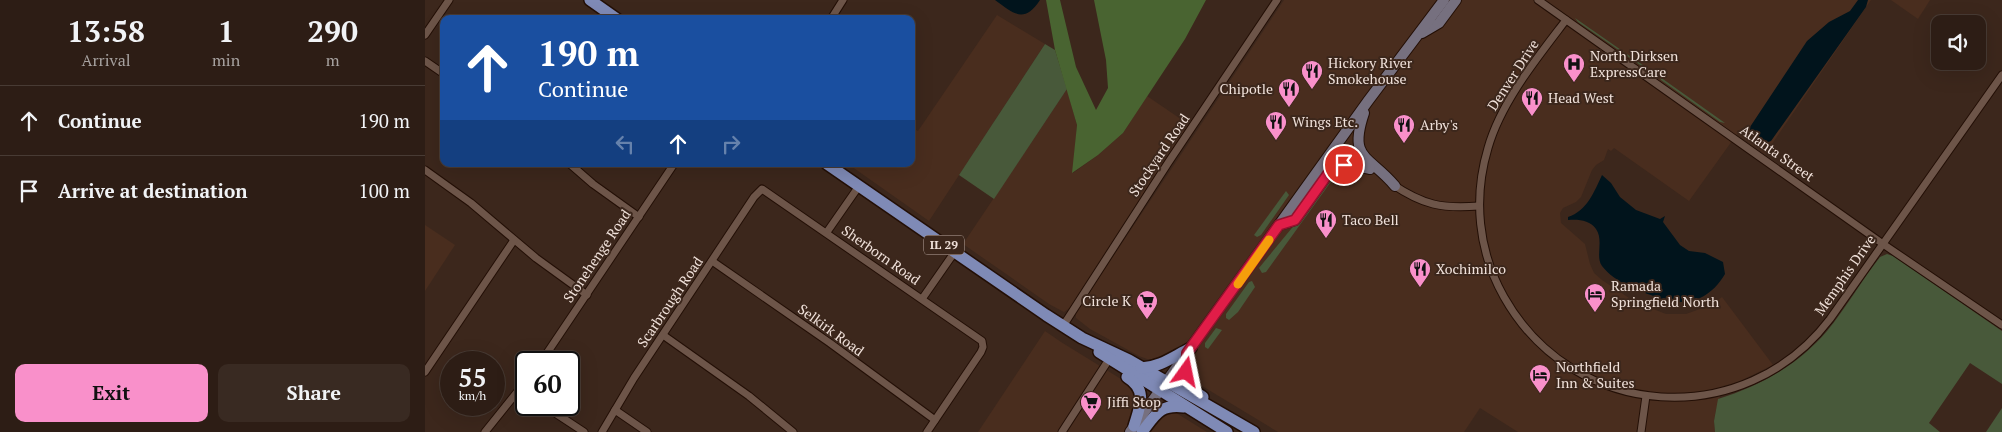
<!DOCTYPE html>
<style>
:root{--surface:#2d1d15;--page:#392a22;--text:#f1f3f6;--muted:#a7a2a0;--line:#483b34;--accent:#f990ca}
body{margin:0;font-family:"PT Serif",serif;background:var(--page);color:var(--text);height:100vh;display:flex;flex-direction:column;font-size:19px;white-space:nowrap}
*{box-sizing:border-box;margin:0}
p{font-size:16px;color:var(--muted)}
.icon{flex:none;width:28px;height:28px;fill:none;stroke:currentColor;stroke-width:2;stroke-linecap:round;stroke-linejoin:round}
.map{position:relative;flex:1;overflow:hidden}
.sheet{display:flex;flex-direction:column;background:var(--surface);width:425px}
.sheet>*{flex:none}
.guide{position:absolute;left:15px;top:15px;width:475px;height:152px;border-radius:10px;box-shadow:0 5px 20px #0002,0 0 0 1px var(--line);background:#1a4fa0;color:#fff;overflow:hidden}
.controls{position:absolute;left:1506px;top:15px;display:grid;gap:10px}
.controls a{display:grid;place-items:center;width:55px;height:55px;border-radius:10px;background:var(--surface);box-shadow:0 5px 20px #0002,0 0 0 1px var(--line);font-size:25px}
.speed{position:absolute;left:15px;top:351px;display:flex;gap:10px;font-size:25px;font-weight:700;text-align:center}
.speed>*{display:grid;place-content:center;width:65px;height:65px;border-radius:50%;background:var(--surface);box-shadow:0 5px 20px #0002,0 0 0 1px var(--line);line-height:1}
.speed small{font-size:12px;font-weight:400}
.speed .limit{border:2px solid #111;border-radius:8px;background:#fff;color:#111}
.pin{position:absolute;display:grid;place-items:center;width:42px;height:42px;color:#fff;margin:-21px;border:2px solid #fff;border-radius:50%;box-shadow:0 1px 5px #0007}
.me{position:absolute;width:55px;margin:-28px;rotate:12deg;stroke-linejoin:round;filter:drop-shadow(0 0 4px #0008)}
.turn{display:flex;align-items:center;gap:18px;height:105px;padding:0 15px;font-size:22px}
.turn .icon{width:65px;height:65px;stroke-width:2.5}
.turn b{display:block;font-size:35px;line-height:42px}
.lanes{display:flex;align-items:center;height:48px;padding:0 15px;background:#0003;justify-content:center;gap:25px;direction:ltr}
.lanes .off{opacity:.35}
.eta{display:flex;justify-content:space-evenly;align-items:center;height:85px;text-align:center}
.eta b{font-size:30px;font-weight:600;line-height:35px}
.cta{display:flex;gap:10px;margin-top:auto;padding:10px 15px}
.cta a{flex:1;height:58px;border-radius:10px;background:var(--accent);color:#111;font-size:20px;font-weight:600;line-height:58px;text-align:center}
.cta a+a{background:var(--page);color:var(--text)}
ul{padding:0;list-style:none}
li{display:flex;align-items:center;gap:15px;height:70px;padding:0 15px;border-top:1px solid var(--line)}
li div{flex:1}
li b{display:block;font-size:19px}
li em{font-style:normal}
main{display:flex;flex:1;min-height:0}
.map>svg:first-child{display:block}
.built{fill:#492d1e}
.green{fill:#48593a}
.forest{fill:#496431}
.water{fill:#01141c}
.lines{fill:none;stroke-linecap:round;stroke-linejoin:round}
.street-casing{stroke:#230f06;stroke-width:9}
.secondary-casing{stroke:#230f06;stroke-width:12}
.primary-casing{stroke:#230f06;stroke-width:14}
.street{stroke:#6d5549;stroke-width:7}
.secondary{stroke:#76707f;stroke-width:10}
.primary{stroke:#7f8ab6;stroke-width:11}
.route-casing{stroke:#92132f;stroke-width:12}
.route{stroke:#e11d48;stroke-width:9}
.slow{stroke:#f59e0b;stroke-width:9}
.labels{text-anchor:middle;stroke-width:4;stroke-linejoin:round;paint-order:stroke}
.shield{fill:#3c271c;stroke:#baa9a1;stroke-width:1}
.shield-label{font-size:12px;font-weight:bold;fill:#f0e1da}
.poi-label{font-size:14px;fill:#f0e1da;stroke:#3c271c;text-anchor:start}
.street-label{font-size:14px;fill:#f0e1da;stroke:#3c271c}
</style>
<main>
<section class="sheet">
<div class="eta">
<div><b>13:58</b><p>Arrival</p></div>
<div><b>1</b><p>min</p></div>
<div><b>290</b><p>m</p></div>
</div>
<ul>
<li><svg class="icon" aria-label="ahead" viewBox="0 0 24 24"><path d="M12 20V5M6 11l6-6 6 6"/></svg><div><b>Continue</b></div><em>190 m</em></li>
<li><svg class="icon" aria-label="arrive" viewBox="0 0 24 24"><path d="M6 21V4h12l-3 4 3 4H6"/></svg><div><b>Arrive at destination</b></div><em>100 m</em></li>
</ul>
<div class="cta"><a>Exit</a><a>Share</a></div>
</section>
<div class="map">
<svg width="1577" height="432" viewBox="0 0 1577 432">
<rect width="100%" height="100%" fill="#3c271c"/>
<!-- built -->
<g class="built">
<path d="M859,0H1446L1340,154L1312,134L1264,201L1189,148L1186,151L1183,149L1179,160L1171,165L1167,170L1156,197L1151,202L1138,208L1135,213L1136,223L1160,244L1165,264L1169,273L1177,280L1210,302L1241,314H1261L1286,305L1297,297L1348,365L1313,382L1298,386L1291,410L1289,421L1290,432H1093L1055,408L1039,432H853L734,360L722,359L714,356L665,329L651,318V312Z"/>
<path d="M1466,0H1505L1493,19Z"/>
<path d="M572,15L620,44L504,221L423,164H486V127L493,131Z"/>
<path d="M642,89L652,125L648,173L673,155L698,133L722,96L766,126L646,307L639,312L624,304L538,244Z"/>
<path d="M0,225L30,245L0,291Z"/>
<path d="M620,331L636,342L782,432H553Z"/>
</g>
<!-- green -->
<g class="green">
<path d="M1150,18L1222,68L1218,67L1153,22Z"/>
<path d="M620,44L630,50L642,89L569,199L534,175Z"/>
<path d="M1235,77L1300,123L1295,122L1236,80Z"/>
<path d="M913,172L841,272L837,273L834,268L871,223L905,176Z"/>
<path d="M861,191L864,195L836,235L832,237L829,235Z"/>
<path d="M1462,254L1468,256L1577,331V384L1545,363L1504,423L1515,432H1290L1289,421L1293,399C1335,386 1373,365 1402,331C1421,308 1436,281 1455,257Z"/>
<path d="M827,281L830,287L813,312L804,320L801,318V314L824,282Z"/>
<path d="M791,328L797,330L783,349L780,347V343Z"/>
<path d="M1577,408V432H1561Z"/>
</g>
<!-- forest -->
<path class="forest" d="M621,0H635L651,67L671,110L683,88L681,60L669,0H781L760,39L698,133L673,155L647,173L652,125L630,50Z"/>
<!-- water -->
<g class="water">
<path d="M570,0H615C599,24 589,14 570,0Z"/>
<path d="M1433,0H1443L1441,7L1346,141L1341,143L1329,137L1325,131V127L1382,41L1404,22L1425,11Z"/>
<path d="M1177,175L1186,183L1195,197L1211,210L1235,219L1240,216L1238,222L1255,245L1264,251L1280,253L1298,262L1300,274C1294,284 1286,293 1275,298C1269,301 1252,303 1245,302C1242,302 1238,299 1234,298C1215,291 1190,283 1177,266C1170,257 1179,240 1171,229C1165,220 1153,219 1143,220V217C1162,211 1169,192 1177,175Z"/>
</g>
<g class="lines">
<!-- street casing -->
<g class="street-casing">
<g id="street">
<path d="M1113,0L1458,244L1577,325"/>
<path d="M406,19L418,0"/>
<path d="M1141,20C1112,58 1076,102 1063,148C1048,198 1053,251 1079,297C1149,421 1319,432 1405,319L1577,75"/>
<path d="M0,35L24,0"/>
<path d="M0,61L19,74"/>
<path d="M912,146L942,167"/>
<path d="M145,164L168,184L214,217"/>
<path d="M0,170L46,203L111,258L162,295"/>
<path d="M967,184C998,205 1017,209 1054,206"/>
<path d="M402,232L434,186"/>
<path d="M287,261L405,343L510,420"/>
<path d="M497,299L529,253"/>
<path d="M638,326L743,163L852,0"/>
<path d="M238,335L324,396L368,432"/>
<path d="M116,362L249,164"/>
<path d="M0,372L89,240"/>
<path d="M94,389L101,394"/>
<path d="M118,405L159,432"/>
<path d="M190,410L222,432"/>
<path d="M60,432L101,381"/>
<path d="M177,432L209,378L329,197L337,189L557,341L558,347L556,352L502,432"/>
<path d="M637,432L681,364"/>
<path d="M1216,432L1221,396"/>
</g>
</g>
<!-- secondary casing -->
<g class="secondary-casing">
<g id="secondary">
<path d="M997,33L1014,23L1031,0"/>
<path d="M939,113C923,160 944,155 970,186"/>
<path d="M854,225L870,220L905,171C919,163 929,166 945,169"/>
<path d="M705,432L943,101L1019,0"/>
</g>
</g>
<!-- primary casing -->
<g class="primary-casing">
<g id="primary">
<path d="M165,0L192,19"/>
<path d="M402,164L621,315L657,338L704,360L829,432"/>
<path d="M674,352L802,432"/>
<path d="M763,353C761,374 758,385 778,397"/>
<path d="M716,368C736,367 749,356 766,348"/>
<path d="M702,377C723,390 715,406 709,426"/>
<path d="M717,432C731,414 735,404 759,407"/>
</g>
</g>
<!-- street -->
<use href="#street" class="street"/>
<!-- secondary -->
<use href="#secondary" class="secondary"/>
<!-- primary -->
<use href="#primary" class="primary"/>
</g>
<g class="lines">
<!-- route casing -->
<g class="route-casing">
<path id="route" d="M761,372L762,353L854,225L870,220L905,171L919,165"/>
</g>
<!-- route -->
<use href="#route" class="route"/>
<!-- slow -->
<path class="slow" d="M813,284L844,240"/>
</g>
<!-- icons -->
<defs>
<g id="hospital-pin" transform="scale(1.125)"><path d="M0 17L-7.5 6A9.5 9.5 0 1 1 7.5 6Z" fill="#f990ca" stroke="#3c271c"/><path d="M-5-5h3v3.5h4V-5h3V5h-3V1.5h-4V5h-3Z" fill="#111"/></g>
<g id="restaurant-pin" transform="scale(1.125)"><path d="M0 17L-7.5 6A9.5 9.5 0 1 1 7.5 6Z" fill="#f990ca" stroke="#3c271c"/><path d="M-5-6h1v4h1v-4h1v4h1v-4h1v5L-1.5 .5V6h-2V.5L-5-1ZM5-6V6H3V1.5H1.5Q1.5-4 5-6Z" fill="#111"/></g>
<g id="hotel-pin" transform="scale(1.125)"><path d="M0 17L-7.5 6A9.5 9.5 0 1 1 7.5 6Z" fill="#f990ca" stroke="#3c271c"/><path d="M-6-4.5h1.5V1H6V5H4.5V3h-9V5H-6ZM-4 0a1.8 1.8 0 1 1 3.6 0ZM.5 0V-2.5h3Q6-2.5 6 0Z" fill="#111"/></g>
<g id="supermarket-pin" transform="scale(1.125)"><path d="M0 17L-7.5 6A9.5 9.5 0 1 1 7.5 6Z" fill="#f990ca" stroke="#3c271c"/><path d="M-6-5.5h2.5l.6 2H6L4.5 2H-2.5L-4.4-4H-6ZM-1.5 3.2a1.3 1.3 0 1 0 .1 0ZM3 3.2a1.3 1.3 0 1 0 .1 0Z" fill="#111"/></g>
</defs>
<g fill-rule="evenodd">
<use href="#hospital-pin" x="1149" y="64"/>
<use href="#restaurant-pin" x="887" y="71"/>
<use href="#restaurant-pin" x="864" y="89"/>
<use href="#restaurant-pin" x="1107" y="98"/>
<use href="#restaurant-pin" x="851" y="122"/>
<use href="#restaurant-pin" x="979" y="125"/>
<use href="#restaurant-pin" x="901" y="220"/>
<use href="#restaurant-pin" x="995" y="269"/>
<use href="#hotel-pin" x="1170" y="294"/>
<use href="#supermarket-pin" x="722" y="301"/>
<use href="#hotel-pin" x="1115" y="375"/>
<use href="#supermarket-pin" x="666" y="402"/>
</g>
<g class="labels">
<!-- shield labels -->
<rect class="shield" x="499" y="235.5" width="40" height="19" rx="4"/>
<g class="shield-label">
<text x="519" y="249">IL 29</text>
</g>
<!-- poi labels -->
<g class="poi-label">
<text x="1165" y="61">North Dirksen<tspan x="1165" dy="16">ExpressCare</tspan></text>
<text x="903" y="68">Hickory River<tspan x="903" dy="16">Smokehouse</tspan></text>
<text x="848" y="94" text-anchor="end">Chipotle</text>
<text x="1123" y="103">Head West</text>
<text x="867" y="127">Wings Etc.</text>
<text x="995" y="130">Arby's</text>
<text x="917" y="225">Taco Bell</text>
<text x="1011" y="274">Xochimilco</text>
<text x="1186" y="291">Ramada<tspan x="1186" dy="16">Springfield North</tspan></text>
<text x="706" y="306" text-anchor="end">Circle K</text>
<text x="1131" y="372">Northfield<tspan x="1131" dy="16">Inn &amp; Suites</tspan></text>
<text x="682" y="407">Jiffi Stop</text>
</g>
<!-- street labels -->
<g class="street-label">
<text transform="translate(1088 75) rotate(-57)" y="5">Denver Drive</text>
<text transform="translate(1352 153) rotate(35)" y="5">Atlanta Street</text>
<text transform="translate(734 155) rotate(-56)" y="5">Stockyard Road</text>
<text transform="translate(456 255) rotate(35)" y="5">Sherborn Road</text>
<text transform="translate(172 256) rotate(-56)" y="5">Stonehenge Road</text>
<text transform="translate(1420 275) rotate(-55)" y="5">Memphis Drive</text>
<text transform="translate(245 302) rotate(-56)" y="5">Scarbrough Road</text>
<text transform="translate(406 330) rotate(36)" y="5">Selkirk Road</text>
</g>
</g>
</svg>
<div class="controls">
<a><svg class="icon" aria-label="sound" viewBox="0 0 24 24"><path d="M4 9h4l5-4v14l-5-4H4zM17 9q2 3 0 6"/></svg></a>
</div>
<div class="speed"><div>55<small>km/h</small></div><div class="limit">60</div></div>
<div class="pin" style="left:919px;top:165px;background:#d93025"><svg class="icon" aria-label="arrive" viewBox="0 0 24 24"><path d="M6 21V4h12l-3 4 3 4H6"/></svg></div>
<svg class="me" style="left:761px;top:372px" viewBox="-20 -20 40 40"><path d="M0-17L14 15 0 8-14 15z" fill="#e11d48" stroke="#fff" stroke-width="4"/></svg>
<div class="guide">
<div class="turn"><svg class="icon" aria-label="ahead" viewBox="0 0 24 24"><path d="M12 20V5M6 11l6-6 6 6"/></svg><div><b>190 m</b>Continue</div></div>
<div class="lanes"><svg class="icon off" aria-label="left" viewBox="0 0 24 24"><path d="M17 20v-9H6M10 6l-5 5 5 5"/></svg><svg class="icon" aria-label="ahead" viewBox="0 0 24 24"><path d="M12 20V5M6 11l6-6 6 6"/></svg><svg class="icon off" aria-label="right" viewBox="0 0 24 24"><path d="M7 20v-9h11M14 6l5 5-5 5"/></svg></div>
</div>
</div>
</main>
